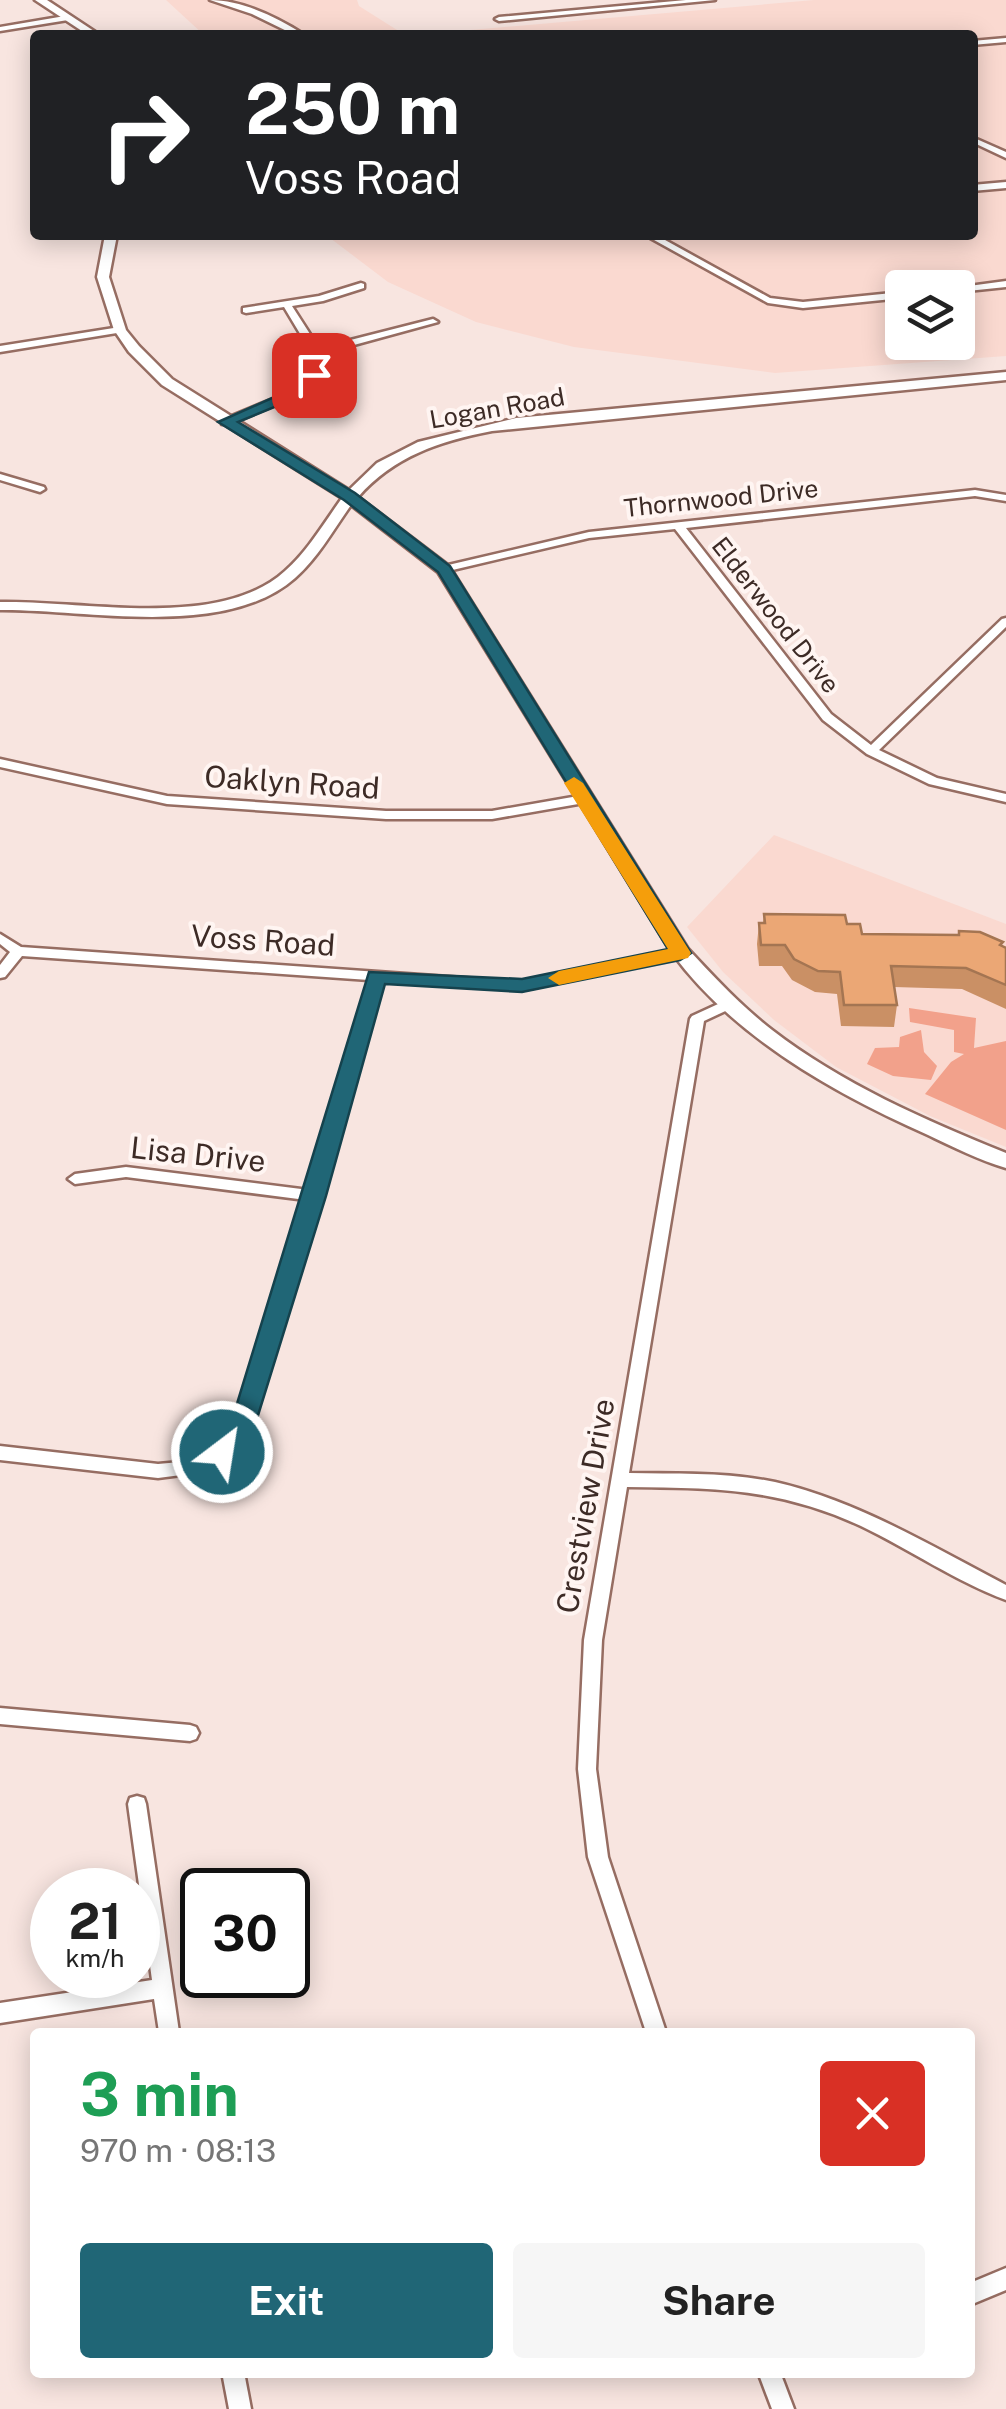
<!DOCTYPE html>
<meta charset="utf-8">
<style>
:root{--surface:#fff;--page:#f6f6f6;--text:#222;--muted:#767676;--accent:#206676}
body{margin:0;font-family:"Public Sans",sans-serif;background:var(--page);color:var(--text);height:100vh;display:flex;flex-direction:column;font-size:38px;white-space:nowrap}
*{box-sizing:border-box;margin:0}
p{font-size:32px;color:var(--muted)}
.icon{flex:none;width:55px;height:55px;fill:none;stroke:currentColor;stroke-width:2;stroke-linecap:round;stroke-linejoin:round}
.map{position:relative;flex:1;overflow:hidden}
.drawer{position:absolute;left:30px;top:2028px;width:945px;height:350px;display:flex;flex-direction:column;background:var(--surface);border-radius:10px;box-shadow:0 5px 25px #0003}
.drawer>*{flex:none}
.hud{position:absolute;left:30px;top:30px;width:948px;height:210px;border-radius:10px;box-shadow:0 5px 25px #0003;background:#202124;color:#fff;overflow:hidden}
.tools{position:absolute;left:885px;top:270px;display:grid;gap:20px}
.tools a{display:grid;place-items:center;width:90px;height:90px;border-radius:10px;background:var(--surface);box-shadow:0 5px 25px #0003;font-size:50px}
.speed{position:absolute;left:30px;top:1868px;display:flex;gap:20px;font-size:50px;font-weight:700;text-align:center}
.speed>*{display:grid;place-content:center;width:130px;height:130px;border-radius:50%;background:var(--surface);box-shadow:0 5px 25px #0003;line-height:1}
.speed small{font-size:25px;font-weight:400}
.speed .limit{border:5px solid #111;border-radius:15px;background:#fff;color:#111}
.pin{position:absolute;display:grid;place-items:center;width:85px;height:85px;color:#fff;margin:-42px;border-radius:20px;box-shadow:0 5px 15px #0006}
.me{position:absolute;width:110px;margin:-55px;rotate:31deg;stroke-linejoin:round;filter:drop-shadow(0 0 8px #0008)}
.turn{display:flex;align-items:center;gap:35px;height:210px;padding:0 50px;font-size:45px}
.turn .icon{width:130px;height:130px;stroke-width:2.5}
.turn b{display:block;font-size:70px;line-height:85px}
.round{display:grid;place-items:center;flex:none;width:105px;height:105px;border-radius:10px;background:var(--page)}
.summary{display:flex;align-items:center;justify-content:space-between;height:170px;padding:0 50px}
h1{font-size:60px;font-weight:700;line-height:75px;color:#1e9e55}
.cta{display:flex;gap:20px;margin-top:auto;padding:20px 50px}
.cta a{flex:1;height:115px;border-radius:10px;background:var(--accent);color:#fff;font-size:40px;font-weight:700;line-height:115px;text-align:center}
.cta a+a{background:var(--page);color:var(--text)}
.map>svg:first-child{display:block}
.built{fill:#fad9d0;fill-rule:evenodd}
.green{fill:#f2a18b}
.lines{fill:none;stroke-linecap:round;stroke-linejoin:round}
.street-casing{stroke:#966d62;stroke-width:5}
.secondary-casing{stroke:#966d62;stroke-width:5}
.street{fill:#fff;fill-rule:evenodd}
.secondary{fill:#fff;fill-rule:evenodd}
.wall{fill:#ca9065}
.building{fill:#eba775;stroke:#a47552;stroke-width:2.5}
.route{fill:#206676;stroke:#15424d;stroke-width:2.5}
.slow{fill:#f59e0b}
.labels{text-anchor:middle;stroke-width:8;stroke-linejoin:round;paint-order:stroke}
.far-street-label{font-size:25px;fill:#3d2b26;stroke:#fff5f2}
.street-label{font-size:30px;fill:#3d2b26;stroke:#fff5f2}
</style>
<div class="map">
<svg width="1006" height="2409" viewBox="0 0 1006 2409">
<rect width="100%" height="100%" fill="#f8e5e0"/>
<!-- built -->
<g class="built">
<path d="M166,0H357L359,6L405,35H204Z"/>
<path d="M814,0H1006V356L775,373L574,347L476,322L388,282L326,235H972V35H414ZM902,288H958V342H902Z"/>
<path d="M774,835L1006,924V1147L930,1116L836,1067L774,1020L723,972L687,927Z"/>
</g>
<!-- green -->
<g class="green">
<path d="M909,1008L976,1018L974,1048L1006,1041V1130L925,1094L951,1062L964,1054L954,1052V1030L910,1022Z"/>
<path d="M921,1030L924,1052L937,1066L931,1080L893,1076L867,1064L875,1048L899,1047L900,1037Z"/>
</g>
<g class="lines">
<!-- street casing -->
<g class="street-casing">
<g id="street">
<path d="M210,0C243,0 278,18 305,35H295L252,14Z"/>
<path d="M686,0H715L499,21L495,19L499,17Z"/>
<path d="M65,16L68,20L0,31V27Z"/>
<path d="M1006,38V42L972,45V41Z"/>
<path d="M972,137L1006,152V158L972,142Z"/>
<path d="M1006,182V188L972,191V185Z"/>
<path d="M645,235H656L770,298L803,302L902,292V298L803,308L768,303Z"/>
<path d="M1006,281V287L958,292V288H954Z"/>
<path d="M361,283L364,284V288L323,301L292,306L319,348L433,319L438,322L321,354L319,375L296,396L230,424H222V420L290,392L309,374L311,352L284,307L246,313L243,312V308L319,296Z"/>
<path d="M120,327L125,330L123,332L0,352V346Z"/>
<path d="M0,474L44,487L45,489L40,492L0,480Z"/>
<path d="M975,490L1006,495V501L975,496L686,528L831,714L871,745L1002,619L1006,618V627L879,750L937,778L1006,794V802L929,784L867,754L823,720L675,529L589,538L444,572L439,569L444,566L589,532Z"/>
<path d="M0,759L167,796L386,811H492L584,795L590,799L584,803L492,819H386L167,804L0,767Z"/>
<path d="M0,934L21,947L522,982L681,949L688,953L681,957L522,990L383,981L322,1196L245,1443L212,1471L158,1478L0,1460V1446L158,1464L202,1460L232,1434L306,1200L126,1177L75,1184L68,1179L75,1174L126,1167L309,1190L369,980L22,956L5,977L0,978V965L10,952L0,944Z"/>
<path d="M729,999L734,1001L736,1004L734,1007L704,1021L629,1473C678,1474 727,1472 775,1482C858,1501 931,1546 1006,1585V1600C957,1582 909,1549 861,1526C779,1488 715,1488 627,1487L602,1640L596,1769L608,1857L666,2032H646L588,1857L578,1769L584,1640L690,1019L692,1016Z"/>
<path d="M0,1708L190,1725L196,1727L199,1733L196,1739L190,1741L0,1724Z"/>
<path d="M137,1796L144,1798L146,1804L179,2032H159L154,1999L0,2023V2003L152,1980L128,1804L130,1798Z"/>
<path d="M1006,2268V2290L970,2305V2283Z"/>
<path d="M222,2372H244L251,2409H229Z"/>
<path d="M758,2372H780L794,2409H772Z"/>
</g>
</g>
<!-- secondary casing -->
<g class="secondary-casing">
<g id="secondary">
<path d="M35,0H47L100,35H88Z"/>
<path d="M105,235H117L109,277L126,330L139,346L172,379L349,490L377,463L418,442L516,418L1006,372V380L492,431C440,441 394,456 358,497L449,566L688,949C714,977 741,1006 772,1030C842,1084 925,1120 1006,1153V1168C979,1160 953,1147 928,1135C834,1093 735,1038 672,953L438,572L351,505C333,530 318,558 295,578C225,640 86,609 0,610V602C83,600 219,631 285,571C308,551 324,523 342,498L162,385L129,352L114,330L97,277Z"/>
</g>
</g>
<!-- street -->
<use href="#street" class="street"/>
<!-- secondary -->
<use href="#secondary" class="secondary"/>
</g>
<!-- wall -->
<path class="wall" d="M764,914L847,924L862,934L958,935L959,931L1002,946L1006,948V1009L962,989L894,987L897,1005L894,1027L841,1026L837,994L815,992L792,980L782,966H759L757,944L759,923H763Z"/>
<!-- building -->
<path class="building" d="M764,914L845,915L847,924H860L862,934L959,935V931L980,932L1003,942L1000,945L1006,948V985L966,968L891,966L897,1005H844L840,972L818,971L794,959L785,945H761L759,923H765Z"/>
<!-- route -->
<path class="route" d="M309,372L322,375L299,397L238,422L355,493L450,566L691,953L680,960L522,992L385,984L326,1196L251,1438C244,1452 229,1464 213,1459L210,1452L228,1433L369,972L522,979L668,949L438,572L344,500L218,422L288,391Z"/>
<!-- slow -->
<path class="slow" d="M574,777L583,783L691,953L688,958L559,985L548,978L559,971L668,949L564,783Z"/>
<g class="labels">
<!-- far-street labels -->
<g class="far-street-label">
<text transform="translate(497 408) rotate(-10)" y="9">Logan Road</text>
<text transform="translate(721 498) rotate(-6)" y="9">Thornwood Drive</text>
<text transform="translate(776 615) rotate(52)" y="9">Elderwood Drive</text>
</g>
<!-- street labels -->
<g class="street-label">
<text transform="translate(292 783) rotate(4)" y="10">Oaklyn Road</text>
<text transform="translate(263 941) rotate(4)" y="10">Voss Road</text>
<text transform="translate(198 1155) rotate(6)" y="10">Lisa Drive</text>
<text transform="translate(586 1506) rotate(-80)" y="10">Crestview Drive</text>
</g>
</g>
</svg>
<div class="tools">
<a><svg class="icon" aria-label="layers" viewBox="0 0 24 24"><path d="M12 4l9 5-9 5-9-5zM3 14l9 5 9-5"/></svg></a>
</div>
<div class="speed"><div>21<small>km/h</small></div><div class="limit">30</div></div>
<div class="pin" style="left:314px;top:375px;background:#d93025"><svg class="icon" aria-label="arrive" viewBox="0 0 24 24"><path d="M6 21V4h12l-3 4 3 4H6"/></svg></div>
<svg class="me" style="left:222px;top:1452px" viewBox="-20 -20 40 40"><circle r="17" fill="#206676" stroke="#fff" stroke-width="3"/><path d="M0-11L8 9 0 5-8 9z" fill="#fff"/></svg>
<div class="hud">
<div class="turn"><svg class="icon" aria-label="right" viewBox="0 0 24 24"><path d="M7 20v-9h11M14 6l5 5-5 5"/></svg><div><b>250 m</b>Voss Road</div></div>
</div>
<section class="drawer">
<div class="summary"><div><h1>3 min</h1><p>970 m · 08:13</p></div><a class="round" style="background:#d93025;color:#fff"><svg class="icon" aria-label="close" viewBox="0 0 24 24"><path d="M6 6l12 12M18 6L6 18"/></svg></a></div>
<div class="cta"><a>Exit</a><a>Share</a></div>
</section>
</div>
